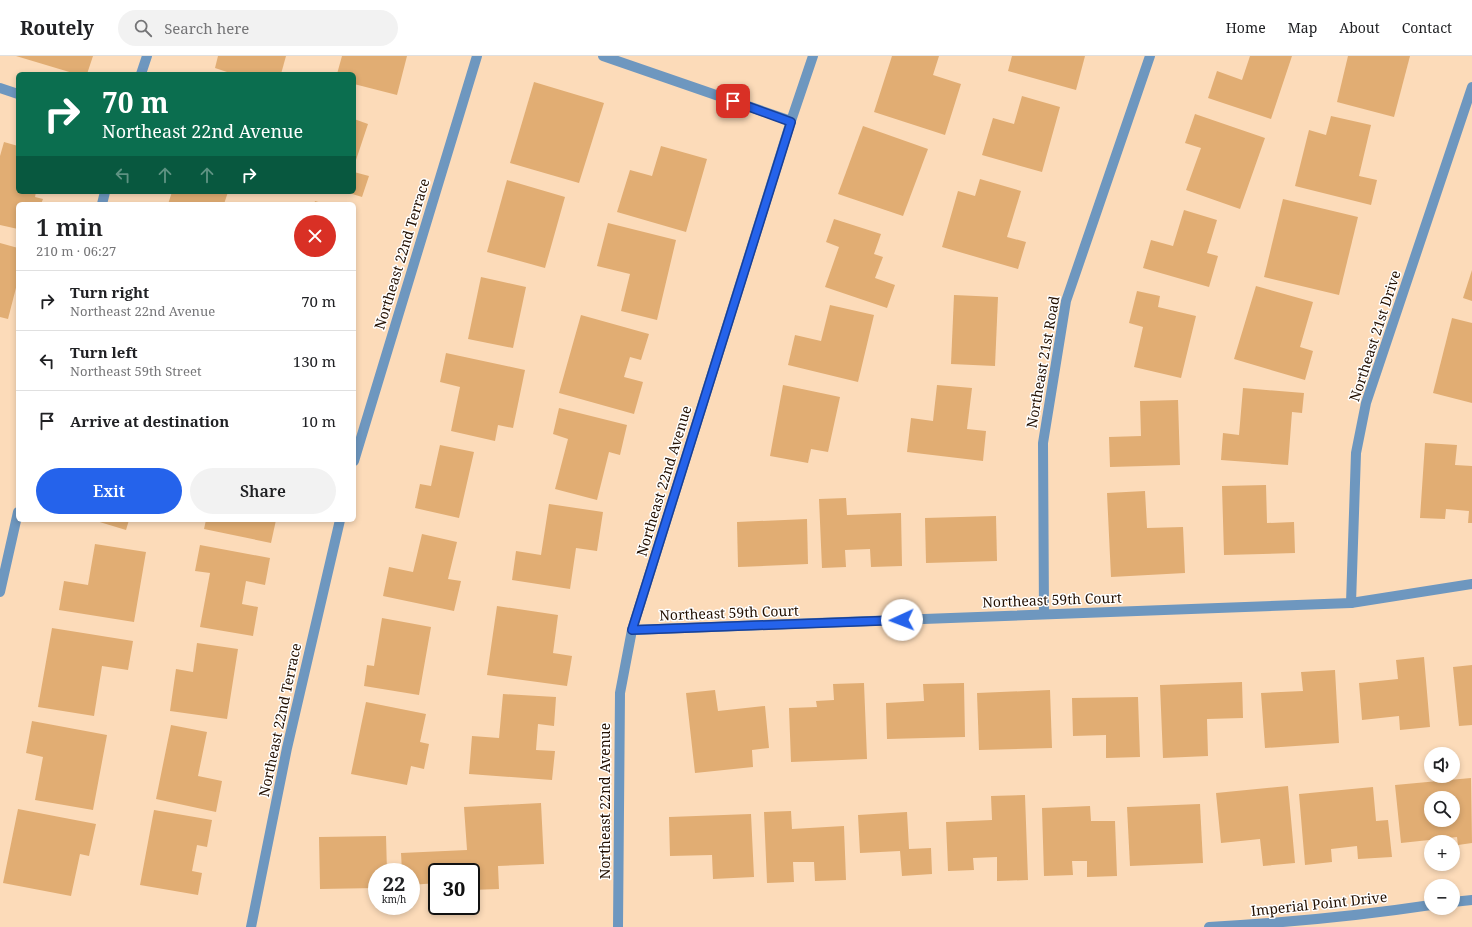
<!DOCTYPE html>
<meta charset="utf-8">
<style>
:root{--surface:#fff;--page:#f2f2f2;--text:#202124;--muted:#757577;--line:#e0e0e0;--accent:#2563eb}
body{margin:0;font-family:"Noto Serif",serif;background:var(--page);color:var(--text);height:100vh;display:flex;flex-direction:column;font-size:15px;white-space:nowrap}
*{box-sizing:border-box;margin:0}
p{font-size:13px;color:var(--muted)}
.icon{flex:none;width:22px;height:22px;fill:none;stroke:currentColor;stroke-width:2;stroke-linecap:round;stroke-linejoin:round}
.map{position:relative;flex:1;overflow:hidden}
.details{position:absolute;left:16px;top:146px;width:340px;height:320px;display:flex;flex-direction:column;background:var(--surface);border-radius:6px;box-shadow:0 2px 6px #0003}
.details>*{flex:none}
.guide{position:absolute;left:16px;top:16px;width:340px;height:122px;border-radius:6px;box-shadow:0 2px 6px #0003;background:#0b6e4f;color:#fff;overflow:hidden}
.buttons{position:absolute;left:1424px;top:691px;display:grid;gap:8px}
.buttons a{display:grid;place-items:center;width:36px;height:36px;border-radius:50%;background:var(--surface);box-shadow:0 2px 6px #0003;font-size:20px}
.speed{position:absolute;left:368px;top:807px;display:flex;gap:8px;font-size:20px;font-weight:700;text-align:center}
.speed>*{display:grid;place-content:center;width:52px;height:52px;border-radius:50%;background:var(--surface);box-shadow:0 2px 6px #0003;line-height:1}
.speed small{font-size:10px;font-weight:400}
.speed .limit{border:2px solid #111;border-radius:6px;background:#fff;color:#111}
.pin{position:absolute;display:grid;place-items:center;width:34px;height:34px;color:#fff;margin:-17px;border-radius:8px;box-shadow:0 2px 6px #0006}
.me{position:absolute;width:44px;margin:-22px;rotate:268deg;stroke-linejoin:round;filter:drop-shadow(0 0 3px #0008)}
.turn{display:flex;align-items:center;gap:14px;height:84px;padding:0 20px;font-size:18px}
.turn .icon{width:52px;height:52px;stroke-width:2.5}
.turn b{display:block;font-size:28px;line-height:34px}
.lanes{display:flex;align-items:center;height:38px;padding:0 20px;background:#0003;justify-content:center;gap:20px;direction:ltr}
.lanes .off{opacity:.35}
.round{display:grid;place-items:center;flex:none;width:42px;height:42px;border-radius:21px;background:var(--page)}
.head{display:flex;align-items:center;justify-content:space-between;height:68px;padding:0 20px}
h1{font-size:24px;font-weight:600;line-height:30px}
.primary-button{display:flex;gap:8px;margin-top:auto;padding:8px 20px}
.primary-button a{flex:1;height:46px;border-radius:24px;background:var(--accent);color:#fff;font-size:16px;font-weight:600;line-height:46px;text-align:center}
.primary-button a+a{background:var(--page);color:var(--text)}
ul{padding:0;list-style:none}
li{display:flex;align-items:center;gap:12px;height:60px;padding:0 20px;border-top:1px solid var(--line)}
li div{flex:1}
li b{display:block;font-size:15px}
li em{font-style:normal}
header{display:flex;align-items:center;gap:24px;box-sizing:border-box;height:56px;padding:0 20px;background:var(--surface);border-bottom:1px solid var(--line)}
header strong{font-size:19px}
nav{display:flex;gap:22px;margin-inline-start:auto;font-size:14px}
.search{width:280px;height:36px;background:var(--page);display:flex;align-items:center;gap:10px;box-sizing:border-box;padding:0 14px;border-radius:22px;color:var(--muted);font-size:15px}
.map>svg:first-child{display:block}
.building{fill:#e1ad73;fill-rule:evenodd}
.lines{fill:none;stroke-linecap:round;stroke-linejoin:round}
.lane{stroke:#6e97bf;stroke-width:10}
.street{stroke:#6e97bf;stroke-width:10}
.route-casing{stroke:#184099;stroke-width:10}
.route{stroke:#2563eb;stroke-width:7}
.labels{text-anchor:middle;stroke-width:3;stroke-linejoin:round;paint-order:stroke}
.street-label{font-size:14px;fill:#220f00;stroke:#fff}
</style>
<header>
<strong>Routely</strong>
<div class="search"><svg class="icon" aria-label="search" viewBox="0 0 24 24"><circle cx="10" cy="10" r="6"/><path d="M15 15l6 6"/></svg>Search here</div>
<nav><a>Home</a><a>Map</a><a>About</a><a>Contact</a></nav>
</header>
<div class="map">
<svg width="1472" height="871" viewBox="0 0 1472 871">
<rect width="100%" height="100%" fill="#fcdbb9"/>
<!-- building -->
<g class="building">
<path d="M16,0H93L87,18H76Z"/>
<path d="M218,0H286L281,18H233L215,12Z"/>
<path d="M342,0H407L397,39L354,28V18H337Z"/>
<path d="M892,0H939L933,19L961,28L945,79L874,56Z"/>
<path d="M1012,0H1085L1076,34L1008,15Z"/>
<path d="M1250,0H1292L1271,63L1208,42L1217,15L1242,24Z"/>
<path d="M1348,0H1410L1394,61L1337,46Z"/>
<path d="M534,26L604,47L579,127L510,107Z"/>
<path d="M1022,40L1060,51L1042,116L982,99L993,62L1014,68Z"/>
<path d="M1195,58L1265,82L1240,153L1186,134L1201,92L1185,87Z"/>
<path d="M1331,60L1371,69L1359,120L1377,124L1371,149L1295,130L1309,74L1326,79Z"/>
<path d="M354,63L368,68L354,110Z"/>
<path d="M863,70L928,93L903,160L838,138Z"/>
<path d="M4,86L18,90V136H36L35,141L43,143L41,148H18V173L0,169V100Z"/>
<path d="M661,90L707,103L686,176L617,156L630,114L652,120Z"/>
<path d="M354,116L369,120L362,141L346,136H354Z"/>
<path d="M980,123L1021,135L1007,181L1026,186L1018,213L942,191L958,135L975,140Z"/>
<path d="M507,124L565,141L545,212L487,196Z"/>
<path d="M172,136H228L224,148H168Z"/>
<path d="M1283,143L1358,161L1339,239L1264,221Z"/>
<path d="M315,145L325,148H314Z"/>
<path d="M1184,154L1217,164L1207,197L1218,200L1209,231L1143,212L1151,184L1173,190Z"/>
<path d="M834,163L881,178L874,198L883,201L875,222L895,229L887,252L825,231L839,191L826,186Z"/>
<path d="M608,167L676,184L657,264L621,255L630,218L597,210Z"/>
<path d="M0,187L18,192V224L8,263L0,261Z"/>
<path d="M1472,214V245L1463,242Z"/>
<path d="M481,221L526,231L513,292L468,283Z"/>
<path d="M1256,230L1313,246L1300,291L1313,295L1305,324L1234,303Z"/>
<path d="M1137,235L1160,240L1158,251L1196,260L1181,322L1134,311L1143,271L1129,267Z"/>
<path d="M954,239L998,241L995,310L951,308Z"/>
<path d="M830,249L874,259L858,326L788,309L795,279L821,285Z"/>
<path d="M581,259L649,278L641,304L630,301L624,321L643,326L634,358L559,337Z"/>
<path d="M1452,262L1472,267V347L1433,337Z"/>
<path d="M446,297L525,314L513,372L498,369L495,385L451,375L460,331L440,326Z"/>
<path d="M783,329L840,341L828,396L811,393L808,407L770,400Z"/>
<path d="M937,329L972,332L967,373L986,375L983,405L907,396L911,362L933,365Z"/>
<path d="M1243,332L1304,337L1302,357L1292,356L1288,409L1221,404L1223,377L1239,379Z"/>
<path d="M1178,344L1180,409L1110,411L1109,381L1141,380L1140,345Z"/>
<path d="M559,352L627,369L620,399L609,396L597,444L555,433L568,383L553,378Z"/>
<path d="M1425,387L1457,389L1455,409L1472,410V467H1468L1469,455L1446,453L1445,463L1420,462Z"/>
<path d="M440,389L474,396L459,462L415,452L420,428L431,430Z"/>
<path d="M1266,429L1267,467L1294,466L1295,497L1224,499L1222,430Z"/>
<path d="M1145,435L1147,472L1183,471L1185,517L1111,521L1107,437Z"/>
<path d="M846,442L847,459L901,457L902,510L871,511L870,493L845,494L846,511L822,512L819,443Z"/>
<path d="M549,448L603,456L597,495L576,492L570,533L512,524L516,495L541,499Z"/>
<path d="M996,460L997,505L926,507L925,462Z"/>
<path d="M807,463L808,508L738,511L737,466Z"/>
<path d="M93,464H129L126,474Z"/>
<path d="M206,464H276L271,487L204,473Z"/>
<path d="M422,478L457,486L448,523L461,525L454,555L383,540L389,511L413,516Z"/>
<path d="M95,488L146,496L134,566L59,554L64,525L88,529Z"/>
<path d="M200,489L270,502L265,529L246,525L242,548L258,551L253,580L200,571L210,517L195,515Z"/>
<path d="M497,550L558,559L553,597L572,600L567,630L487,619Z"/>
<path d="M382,562L431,571L419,639L364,630L367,609L374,610Z"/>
<path d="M52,572L133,585L128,614L102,610L94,660L38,651Z"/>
<path d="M197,587L238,593L227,663L170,655L176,613L193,616Z"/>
<path d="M1424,601L1430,671L1400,674L1399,660L1362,664L1359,627L1398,623L1396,604Z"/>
<path d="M1472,609V669L1459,670L1453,611Z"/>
<path d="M1335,614L1339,687L1265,692L1261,637L1303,635L1301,616Z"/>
<path d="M1242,626L1243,662L1207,663L1208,700L1163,702L1160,629Z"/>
<path d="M864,627L867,703L791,706L789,652L817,651L816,645L834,644L833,628Z"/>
<path d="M964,627L965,681L887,683L886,647L924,645L923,628Z"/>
<path d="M715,634L718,655L765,650L769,692L752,694L753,711L695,717L686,637Z"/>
<path d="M1050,634L1052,692L979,694L977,637Z"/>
<path d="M503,638L556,641L554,670L538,668L536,694L555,695L552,724L469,718L472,680L499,682Z"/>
<path d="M1138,641L1140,701L1106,702V679L1073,680L1072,642Z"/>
<path d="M366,646L426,658L420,686L429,688L424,713L411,710L407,729L351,718Z"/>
<path d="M32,665L107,679L93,754L35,744L43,701L26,697Z"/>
<path d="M171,669L207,676L198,720L222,725L216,756L156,743Z"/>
<path d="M1471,722L1472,787L1458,789L1457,781L1401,787L1395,729ZM1431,742H1453V764H1431Z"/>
<path d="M1288,730L1295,807L1263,810L1260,783L1221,787L1216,737Z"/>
<path d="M1373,731L1376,765L1388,764L1392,801L1358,803L1357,790L1331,793L1332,806L1305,809L1299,738Z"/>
<path d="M1025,739L1028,824L997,825V801L973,802L974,814L948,815L946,766L992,764L991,740Z"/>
<path d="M541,747L544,808L498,810L499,833L471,834V816H437V827L411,829V816H402L401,797L467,794L464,751Z"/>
<path d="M1200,748L1203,807L1130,810L1127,751Z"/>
<path d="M1090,750L1091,765H1115L1117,820L1087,821V805H1072L1073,819L1044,820L1042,752Z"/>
<path d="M18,753L96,768L89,800L80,798L71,840L3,827Z"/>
<path d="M154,754L212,764L207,791L197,789L192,815L202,817L198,839L140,829Z"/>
<path d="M791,755L792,773L844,770L846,824L815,825L814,806H793L794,826L767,827L764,756Z"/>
<path d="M907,756L909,793L931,792L932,818L902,820L900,795L860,797L858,759Z"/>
<path d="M751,758L754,821L713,823L712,799L670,800L669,761Z"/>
<path d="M386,780L387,816H377V832L320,833L319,781Z"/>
</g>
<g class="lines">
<!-- lane -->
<path class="lane" d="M0,32L18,38"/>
<!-- street -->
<g class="street">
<path d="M603,0L791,65"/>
<path d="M141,18L147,0"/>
<path d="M102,148L105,136"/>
<path d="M354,405L477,0"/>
<path d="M0,536L18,456"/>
<path d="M1351,547L1356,397L1366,347L1472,31"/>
<path d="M1044,558L1043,387L1066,245L1150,0"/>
<path d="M632,574L1351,547L1472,528"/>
<path d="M1453,846L1472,844"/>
<path d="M251,871L287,692L340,464"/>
<path d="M618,871L620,637L632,574L791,65L813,0"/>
<path d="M1209,871C1283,867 1358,860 1431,849"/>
</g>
</g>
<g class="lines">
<!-- route casing -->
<g class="route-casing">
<path id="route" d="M733,45L791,66L632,574L902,564"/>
</g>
<!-- route -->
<use href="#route" class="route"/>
</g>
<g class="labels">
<!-- street labels -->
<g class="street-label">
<text transform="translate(402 198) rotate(-73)" y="5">Northeast 22nd Terrace</text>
<text transform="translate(1375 280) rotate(-72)" y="5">Northeast 21st Drive</text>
<text transform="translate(1043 306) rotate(-80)" y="5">Northeast 21st Road</text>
<text transform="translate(664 425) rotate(-73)" y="5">Northeast 22nd Avenue</text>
<text transform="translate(1052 544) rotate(-2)" y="5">Northeast 59th Court</text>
<text transform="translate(729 557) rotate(-2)" y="5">Northeast 59th Court</text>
<text transform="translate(280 664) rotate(-78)" y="5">Northeast 22nd Terrace</text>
<text transform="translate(605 745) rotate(-90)" y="5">Northeast 22nd Avenue</text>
<text transform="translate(1319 848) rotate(-6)" y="5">Imperial Point Drive</text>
</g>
</g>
</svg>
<div class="buttons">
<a><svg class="icon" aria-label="sound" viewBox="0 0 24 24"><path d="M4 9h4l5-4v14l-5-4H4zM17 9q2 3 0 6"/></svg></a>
<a><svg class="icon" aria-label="search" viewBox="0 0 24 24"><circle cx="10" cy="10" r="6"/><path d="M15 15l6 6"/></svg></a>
<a>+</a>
<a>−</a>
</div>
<div class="speed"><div>22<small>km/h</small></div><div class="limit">30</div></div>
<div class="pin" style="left:733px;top:45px;background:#d93025"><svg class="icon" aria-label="arrive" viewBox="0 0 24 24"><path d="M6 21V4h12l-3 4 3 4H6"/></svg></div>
<svg class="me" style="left:902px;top:564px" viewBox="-20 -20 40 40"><circle r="19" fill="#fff"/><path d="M0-13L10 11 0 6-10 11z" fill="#2563eb"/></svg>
<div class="guide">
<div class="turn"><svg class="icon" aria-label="right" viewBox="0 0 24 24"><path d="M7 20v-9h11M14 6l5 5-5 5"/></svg><div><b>70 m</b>Northeast 22nd Avenue</div></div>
<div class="lanes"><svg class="icon off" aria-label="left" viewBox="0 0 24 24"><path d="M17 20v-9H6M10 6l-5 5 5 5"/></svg><svg class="icon off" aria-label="ahead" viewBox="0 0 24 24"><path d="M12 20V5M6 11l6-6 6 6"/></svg><svg class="icon off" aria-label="ahead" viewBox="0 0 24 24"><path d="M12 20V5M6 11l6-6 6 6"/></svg><svg class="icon" aria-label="right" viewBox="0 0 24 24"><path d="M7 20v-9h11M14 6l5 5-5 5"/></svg></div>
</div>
<section class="details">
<div class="head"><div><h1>1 min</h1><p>210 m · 06:27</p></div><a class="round" style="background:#d93025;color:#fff"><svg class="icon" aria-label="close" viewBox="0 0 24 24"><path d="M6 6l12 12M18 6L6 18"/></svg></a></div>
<ul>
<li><svg class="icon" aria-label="right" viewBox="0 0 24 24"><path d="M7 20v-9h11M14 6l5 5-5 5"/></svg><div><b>Turn right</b><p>Northeast 22nd Avenue</p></div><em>70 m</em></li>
<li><svg class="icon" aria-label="left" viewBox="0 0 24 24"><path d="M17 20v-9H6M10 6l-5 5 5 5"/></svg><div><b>Turn left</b><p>Northeast 59th Street</p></div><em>130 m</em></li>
<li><svg class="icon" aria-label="arrive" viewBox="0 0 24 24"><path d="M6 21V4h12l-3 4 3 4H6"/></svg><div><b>Arrive at destination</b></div><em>10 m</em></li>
</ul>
<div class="primary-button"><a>Exit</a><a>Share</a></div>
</section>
</div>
